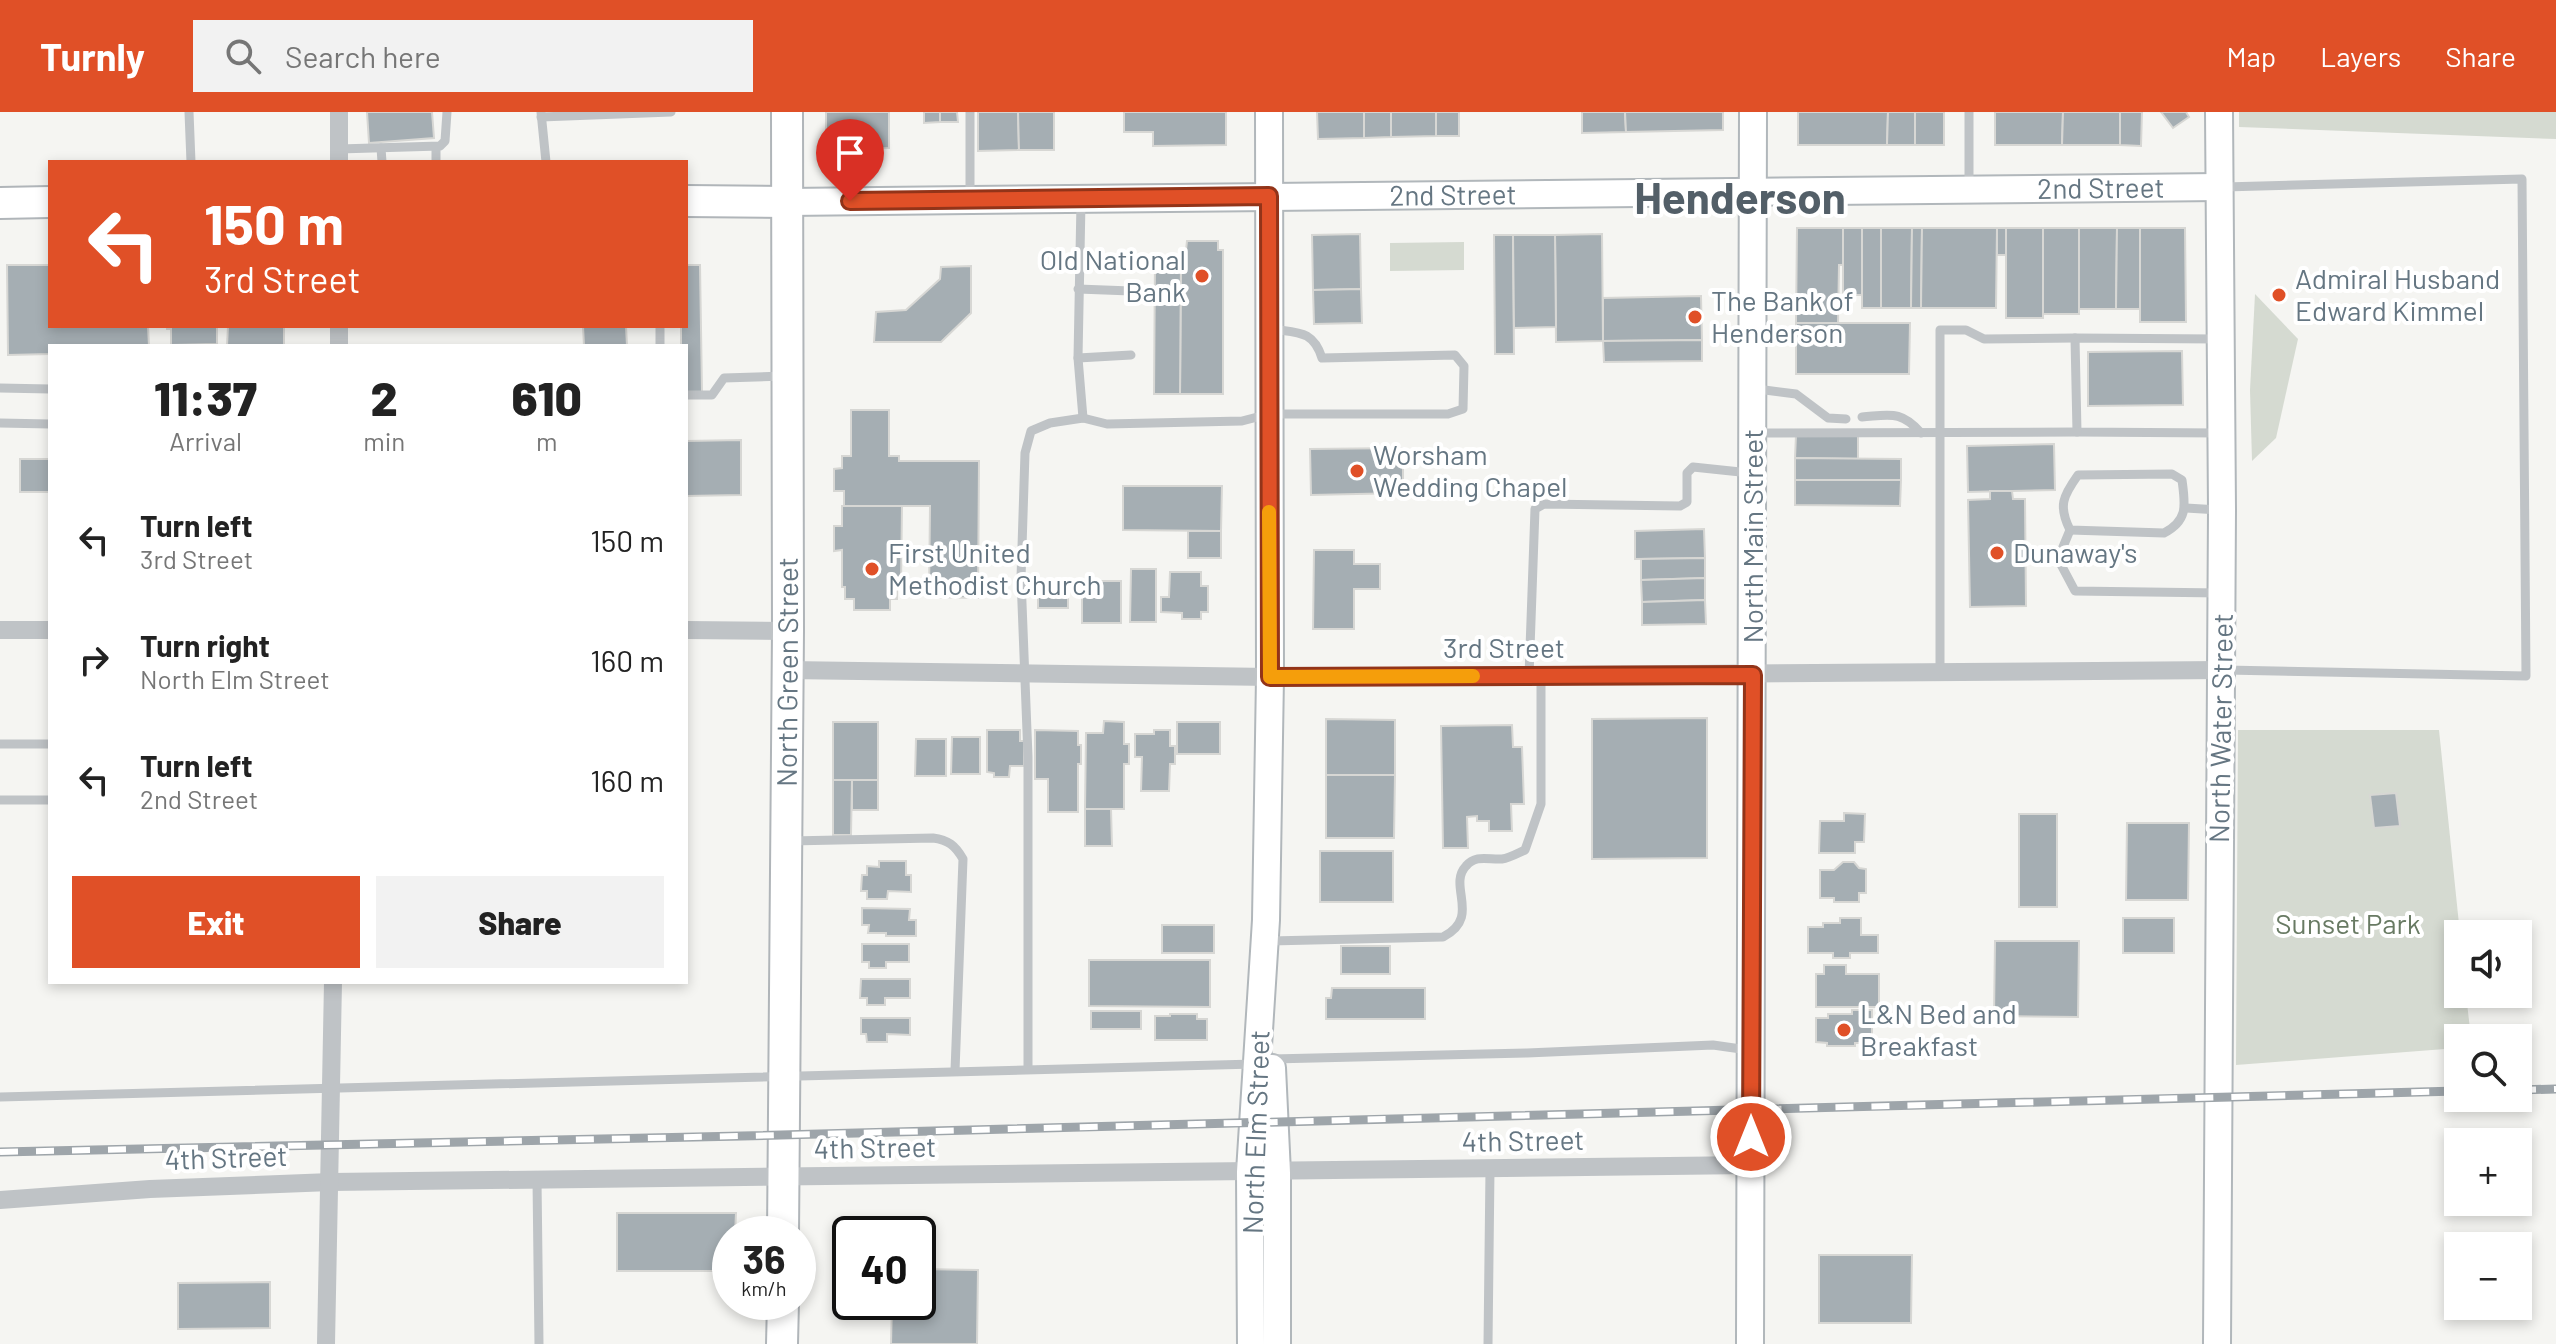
<!DOCTYPE html>
<meta charset="utf-8">
<style>
:root{--surface:#fff;--page:#f2f2f2;--text:#222;--muted:#767676;--accent:#e05027}
body{margin:0;font-family:Barlow,sans-serif;background:var(--page);color:var(--text);height:100vh;display:flex;flex-direction:column;font-size:30px;white-space:nowrap}
*{box-sizing:border-box;margin:0}
p{font-size:26px;color:var(--muted)}
.icon{flex:none;width:44px;height:44px;fill:none;stroke:currentColor;stroke-width:2;stroke-linecap:round;stroke-linejoin:round}
.map{position:relative;flex:1;overflow:hidden}
.sheet{position:absolute;left:48px;top:232px;width:640px;height:640px;display:flex;flex-direction:column;background:var(--surface);border-radius:0px;box-shadow:0 4px 12px #0003}
.sheet>*{flex:none}
.hud{position:absolute;left:48px;top:48px;width:640px;height:168px;border-radius:0px;box-shadow:0 4px 12px #0003;background:#e05027;color:#fff;overflow:hidden}
.controls{position:absolute;left:2444px;top:808px;display:grid;gap:16px}
.controls a{display:grid;place-items:center;width:88px;height:88px;border-radius:0px;background:var(--surface);box-shadow:0 4px 12px #0003;font-size:40px}
.speed{position:absolute;left:712px;top:1104px;display:flex;gap:16px;font-size:40px;font-weight:700;text-align:center}
.speed>*{display:grid;place-content:center;width:104px;height:104px;border-radius:50%;background:var(--surface);box-shadow:0 4px 12px #0003;line-height:1}
.speed small{font-size:20px;font-weight:400}
.speed .limit{border:4px solid #111;border-radius:12px;background:#fff;color:#111}
.pin{position:absolute;display:grid;place-items:center;width:68px;height:68px;color:#fff;margin:-82px -34px;border-radius:50% 50% 50% 0;rotate:-45deg;box-shadow:0 0 8px #0007}
.pin .icon{rotate:45deg}
.me{position:absolute;width:88px;margin:-44px;rotate:0deg;stroke-linejoin:round;filter:drop-shadow(0 0 6px #0008)}
.turn{display:flex;align-items:center;gap:28px;height:168px;padding:0 24px;font-size:36px}
.turn .icon{width:104px;height:104px;stroke-width:2.5}
.turn b{display:block;font-size:56px;line-height:68px}
.eta{display:flex;justify-content:space-evenly;align-items:center;height:136px;text-align:center}
.eta b{font-size:48px;font-weight:800;line-height:56px}
.button{display:flex;gap:16px;margin-top:auto;padding:16px 24px}
.button a{flex:1;height:92px;border-radius:0px;background:var(--accent);color:#fff;font-size:32px;font-weight:800;line-height:92px;text-align:center}
.button a+a{background:var(--page);color:var(--text)}
ul{padding:0;list-style:none}
li{display:flex;align-items:center;gap:24px;height:120px;padding:0 24px}
li div{flex:1}
li b{display:block;font-size:30px}
li em{font-style:normal}
header{display:flex;align-items:center;gap:48px;box-sizing:border-box;height:112px;padding:0 40px;background:var(--accent);color:#fff}
header strong{font-size:38px}
nav{display:flex;gap:44px;margin-inline-start:auto;font-size:28px}
.search{width:560px;height:72px;background:var(--page);display:flex;align-items:center;gap:20px;box-sizing:border-box;padding:0 28px;border-radius:0px;color:var(--muted);font-size:30px}
.map>svg:first-child{display:block}
.green{fill:#d5dad1}
.building{fill:#a5aeb3;stroke:#d7d7d4;stroke-width:2}
.lines{fill:none;stroke-linecap:round;stroke-linejoin:round}
.secondary-casing{stroke:#b1b7bb;stroke-width:30}
.primary-casing{stroke:#b0b5b9;stroke-width:34}
.lane{stroke:#bfc3c6;stroke-width:9}
.street{stroke:#bfc3c6;stroke-width:18}
.secondary{stroke:#fff;stroke-width:26}
.primary{stroke:#fff;stroke-width:30}
.rail-casing{stroke:#9ea5aa;stroke-width:9}
.rail{stroke:#fff;stroke-width:6;stroke-dasharray:18;stroke-linecap:butt}
.route-casing{stroke:#923419;stroke-width:20}
.route{stroke:#e05027;stroke-width:14}
.slow{stroke:#f59e0b;stroke-width:14}
.poi-dot{fill:#e05027;stroke:#fff;stroke-width:3}
.labels{text-anchor:middle;stroke-width:8;stroke-linejoin:round;paint-order:stroke}
.street-label{font-size:28px;fill:#657682;stroke:#fff}
.poi-label{font-size:28px;fill:#657682;stroke:#fff;text-anchor:start}
.park-label{font-size:28px;fill:#687a63;stroke:#fff}
.town-label{font-size:44px;font-weight:bold;fill:#535f68;stroke:#fff}
</style>
<header>
<strong>Turnly</strong>
<div class="search"><svg class="icon" aria-label="search" viewBox="0 0 24 24"><circle cx="10" cy="10" r="6"/><path d="M15 15l6 6"/></svg>Search here</div>
<nav><a>Map</a><a>Layers</a><a>Share</a></nav>
</header>
<div class="map">
<svg width="2556" height="1232" viewBox="0 0 2556 1232">
<rect width="100%" height="100%" fill="#f5f5f2"/>
<!-- green -->
<g class="green">
<path d="M2239,0H2556V27L2239,15Z"/>
<path d="M1464,130V158L1390,159V131Z"/>
<path d="M2255,182L2298,227L2276,326L2252,349L2250,278Z"/>
<path d="M2238,618H2439L2460,822H2458V882H2466L2471,926H2458V936L2236,953Z"/>
</g>
<!-- building -->
<g class="building">
<path d="M367,0H432L434,26L369,31Z"/>
<path d="M826,0H889V36L834,37V34H826Z"/>
<path d="M924,0H940V10L924,11Z"/>
<path d="M940,0H957L958,10H940Z"/>
<path d="M978,0H1018L1019,38L978,39Z"/>
<path d="M1018,0H1054V38H1019Z"/>
<path d="M1124,0H1226V33L1153,34V20H1124Z"/>
<path d="M1317,0H1364V26L1318,27Z"/>
<path d="M1364,0H1391V25L1364,26Z"/>
<path d="M1391,0H1436V24L1391,25Z"/>
<rect x="1436" y="0" width="23" height="24"/>
<path d="M1582,0H1625L1626,20L1582,21Z"/>
<path d="M1625,0H1723V18L1626,20Z"/>
<path d="M1798,0H1888L1887,33H1798Z"/>
<path d="M1888,0H1915V33H1887Z"/>
<rect x="1915" y="0" width="29" height="33"/>
<path d="M1995,0H2063L2062,33H1995Z"/>
<path d="M2063,0H2120V33H2062Z"/>
<path d="M2120,0H2142L2141,34L2120,33Z"/>
<path d="M2161,0H2186L2189,5L2173,16Z"/>
<path d="M1797,116H1843V153H1839L1838,211H1796Z"/>
<rect x="1843" y="116" width="19" height="67"/>
<rect x="1862" y="116" width="19" height="80"/>
<path d="M1881,116H1912L1911,196H1881Z"/>
<path d="M1912,116H1922L1921,196H1911Z"/>
<path d="M1922,116H1997L1996,196H1921Z"/>
<rect x="1997" y="116" width="9" height="27"/>
<rect x="2006" y="116" width="37" height="90"/>
<rect x="2043" y="116" width="36" height="86"/>
<path d="M2079,116H2117L2116,197H2079Z"/>
<path d="M2117,116H2140V197H2116Z"/>
<path d="M2140,116H2185L2186,210H2140Z"/>
<path d="M1360,122L1361,177L1313,178L1312,123Z"/>
<path d="M1602,122L1603,229L1556,230L1555,123Z"/>
<path d="M1494,123H1513L1514,242H1495Z"/>
<path d="M1513,123H1555L1556,215L1514,216Z"/>
<path d="M1187,129H1218V138H1223V282H1180L1181,138H1186Z"/>
<path d="M1155,146H1181L1180,282H1154Z"/>
<path d="M7,153H50V214H148L149,234H50V242L8,243Z"/>
<path d="M686,153H700L702,280H686V234H681V214H686Z"/>
<path d="M971,154V201L941,230H874L876,200L906,198L940,167L941,155Z"/>
<path d="M1361,177L1362,211L1314,212L1313,178Z"/>
<path d="M1701,184L1702,228L1603,229V186Z"/>
<path d="M1796,211H1910L1909,262H1796Z"/>
<path d="M167,214H217V232L171,233V217H167Z"/>
<path d="M228,214H284V233L289,234H227Z"/>
<path d="M583,214H626L627,234H584Z"/>
<path d="M1702,228V249L1604,250L1603,229Z"/>
<path d="M2182,239L2183,293L2088,294V240Z"/>
<path d="M851,298H889V344H899V349H979L978,486L929,485L930,394H844V379H834V357L842,356V344H851Z"/>
<path d="M1796,323H1858V347L1795,346Z"/>
<path d="M741,328V383L686,384V329Z"/>
<path d="M2054,332L2055,378L1968,380L1967,334Z"/>
<path d="M1403,336V381L1311,383L1310,337Z"/>
<path d="M1795,346L1901,347V368H1795Z"/>
<rect x="20" y="347" width="30" height="33"/>
<path d="M1795,368H1901L1900,394L1795,393Z"/>
<path d="M1123,374H1222L1221,419L1123,418Z"/>
<path d="M1990,379H2012L2013,387H2025L2026,494L1970,495L1968,388L1990,387Z"/>
<path d="M842,394H902L901,475H897V487H890V498H854V487H845V475H842V438L834,439V414H842Z"/>
<path d="M1704,417L1705,446L1635,447V419Z"/>
<rect x="1188" y="419" width="33" height="27"/>
<path d="M1314,438H1354V452H1380V477H1354V517H1313Z"/>
<path d="M1705,446V466L1641,468V447Z"/>
<path d="M1131,457H1156V510H1130Z"/>
<path d="M1170,460H1201V474H1208V500H1201V507H1182V501L1161,500V485H1169Z"/>
<path d="M1705,466V488L1642,490L1641,468Z"/>
<rect x="1038" y="468" width="30" height="28"/>
<rect x="1082" y="469" width="39" height="42"/>
<path d="M1705,488L1706,512L1642,513V490Z"/>
<path d="M1707,606V746L1592,747V607Z"/>
<path d="M1326,607L1395,608V663H1326Z"/>
<path d="M1104,609L1124,610V632H1129V652H1124V697H1085L1086,621H1103Z"/>
<rect x="833" y="610" width="45" height="58"/>
<rect x="1177" y="610" width="43" height="32"/>
<path d="M1512,613L1513,635H1522L1524,692H1511L1512,719H1489V709H1477V704L1467,705L1468,736H1443L1441,614Z"/>
<path d="M987,618H1020V629H1024V654H1010L1009,665H994V661L987,660Z"/>
<path d="M1035,618L1078,619V633H1081V652H1078V700H1048V667H1035Z"/>
<path d="M1154,618H1170V634H1175V652H1170L1169,679H1141L1142,645H1135V622H1154Z"/>
<path d="M952,625H980V662H951Z"/>
<path d="M916,627H946V664H915Z"/>
<path d="M1326,663H1395L1394,726H1326Z"/>
<path d="M833,668H852L851,723H833Z"/>
<rect x="852" y="668" width="26" height="30"/>
<path d="M2396,681L2400,714L2374,716L2370,683Z"/>
<path d="M1085,697H1111L1112,734H1085Z"/>
<path d="M1844,701L1865,702L1864,730H1855V741H1819L1820,709H1844Z"/>
<rect x="2019" y="702" width="38" height="93"/>
<path d="M2127,711H2189L2188,788H2126Z"/>
<rect x="1320" y="739" width="73" height="51"/>
<path d="M879,749H906V763H911V780L888,779L887,787H867V779H861L862,763H867V754L879,755Z"/>
<path d="M1843,750H1854L1859,756L1866,757V781H1859V790H1834V786H1820V758H1834Z"/>
<path d="M862,796L910,797L909,808H916V824H886V821H868L869,813H862Z"/>
<path d="M1840,806H1861V823H1878V841H1850V846H1833V841H1808V815H1823V811H1840Z"/>
<rect x="2123" y="806" width="51" height="35"/>
<rect x="1162" y="813" width="52" height="28"/>
<path d="M1995,829H2079L2078,905L1994,904Z"/>
<path d="M862,832H909V850H886V856H869V850H862Z"/>
<rect x="1341" y="834" width="49" height="28"/>
<path d="M1089,848H1210V895L1089,894Z"/>
<path d="M1824,853H1846V862H1879V895H1816V862H1824Z"/>
<path d="M861,867H910V886H885V893H867V886H860Z"/>
<path d="M1332,876H1425V907H1326V886H1331Z"/>
<path d="M1852,898H1872V931H1855V934H1827V931L1816,930V906H1828V902H1852Z"/>
<rect x="1091" y="899" width="50" height="18"/>
<path d="M1170,902H1197V907H1207V928H1155V904H1170Z"/>
<path d="M861,906H910V923L887,922V930H867L866,922H861Z"/>
<path d="M617,1101H736L735,1122H730V1159H617Z"/>
<path d="M1819,1143H1912L1911,1211H1819Z"/>
<path d="M918,1157L978,1158L977,1232H891L892,1190H918Z"/>
<path d="M270,1170V1216L178,1217V1171Z"/>
</g>
<g class="lines">
<!-- secondary casing -->
<g class="secondary-casing">
<g id="secondary">
<path id="s1" d="M787,90L2219,75"/>
<path d="M1272,956L1277,1061V1232"/>
<path d="M1251,1232L1250,1060L1266,808L1270,565L1269,0"/>
<path d="M1750,1232L1753,0"/>
<path d="M2217,1232L2222,398L2219,0"/>
</g>
</g>
<!-- primary casing -->
<g class="primary-casing">
<g id="primary">
<path d="M686,89L787,90"/>
<path d="M0,91L50,90"/>
<path id="s2" d="M783,1122L788,519L787,0"/>
<path d="M782,1232L783,1190"/>
</g>
</g>
<!-- lane -->
<g class="lane">
<path d="M189,0L191,50"/>
<path d="M541,0L546,50"/>
<path d="M970,0V84"/>
<path d="M541,5L671,0"/>
<path d="M381,36L382,50"/>
<path d="M436,36V50"/>
<path d="M339,37L440,34L445,29L447,0"/>
<path d="M2224,75L2522,67L2526,564L2225,558"/>
<path d="M1969,77V0"/>
<path d="M1081,90L1078,246L1083,306"/>
<path d="M1078,177L1131,179"/>
<path d="M660,214V234"/>
<path d="M2217,227L2075,226L2077,320L2218,321"/>
<path d="M1078,246L1131,243"/>
<path d="M0,276L50,277"/>
<path d="M1757,277L1796,282L1828,306L1846,307"/>
<path d="M686,283H712L724,266L784,264"/>
<path d="M1862,305C1890,303 1901,298 1921,321"/>
<path d="M0,311L50,312"/>
<path d="M1757,321L2077,320"/>
<path d="M2172,362L2182,368C2185,392 2189,408 2164,421L2070,418C2058,394 2063,384 2078,363Z"/>
<path d="M2186,396L2219,398"/>
<path d="M2070,418L2058,447L2075,479L2220,481"/>
<path d="M1940,561V218H1966L1984,227L2075,226"/>
<path d="M1529,564L1535,397L1544,392L1680,394L1687,390V361L1693,355L1750,361"/>
<path d="M0,632H50"/>
<path d="M0,688H50"/>
<path d="M790,729L933,726C948,728 955,733 963,747L955,959"/>
<path d="M1269,829L1443,825C1482,805 1447,774 1466,754C1476,742 1489,748 1502,747C1510,746 1518,741 1525,738L1541,692V564"/>
<path d="M1272,947L1527,941L1713,933L1748,938"/>
<path d="M1028,957V645L1021,466L1025,341L1031,319L1050,311L1083,306L1107,312L1242,309L1269,302H1448L1463,297L1464,254L1455,243L1322,246C1313,218 1298,221 1272,217"/>
<path d="M0,985L1255,952"/>
<path d="M537,1068L539,1232"/>
<path d="M1488,1232L1490,1057"/>
</g>
<!-- street -->
<g class="street">
<path d="M339,0V50"/>
<path d="M339,234V214"/>
<path d="M0,518H50"/>
<path d="M686,518L788,519"/>
<path d="M788,558L1270,565L2222,558"/>
<path d="M0,1088L150,1077L331,1070L1751,1053"/>
<path d="M326,1232L333,870"/>
</g>
<!-- secondary -->
<use href="#secondary" class="secondary"/>
<!-- primary -->
<use href="#primary" class="primary"/>
<!-- rail casing -->
<g class="rail-casing">
<g id="rail">
<path d="M2518,978L2556,977"/>
<path d="M0,1040L742,1024L2458,979"/>
</g>
</g>
<!-- rail -->
<use href="#rail" class="rail"/>
</g>
<g class="lines">
<!-- route casing -->
<g class="route-casing">
<path id="route" d="M850,89L1269,84L1270,565L1753,563L1751,1025"/>
</g>
<!-- route -->
<use href="#route" class="route"/>
<!-- slow -->
<path class="slow" d="M1269,400L1270,565L1473,564"/>
</g>
<!-- markers -->
<g class="poi-dot">
<circle cx="1202" cy="164" r="8"/>
<circle cx="2279" cy="183" r="8"/>
<circle cx="1695" cy="205" r="8"/>
<circle cx="1357" cy="359" r="8"/>
<circle cx="1997" cy="441" r="8"/>
<circle cx="872" cy="457" r="8"/>
<circle cx="1844" cy="918" r="8"/>
</g>
<g class="labels">
<!-- street labels -->
<g class="street-label">
<text dy="10" stroke="none"><textPath href="#s1" startOffset="1314">2nd Street</textPath></text>
<text dy="10" stroke="none"><textPath href="#s1" startOffset="666">2nd Street</textPath></text>
<text transform="translate(1753 424) rotate(-90)" y="10">North Main Street</text>
<text x="1504" y="546">3rd Street</text>
<text dy="10" stroke="none"><textPath href="#s2" startOffset="562">North Green Street</textPath></text>
<text transform="translate(2221 616) rotate(-89)" y="10">North Water Street</text>
<text transform="translate(1256 1020) rotate(-88)" y="10">North Elm Street</text>
<text transform="translate(1523 1029) rotate(-1)" y="10">4th Street</text>
<text transform="translate(875 1036) rotate(-1)" y="10">4th Street</text>
<text transform="translate(226 1046) rotate(-2)" y="10">4th Street</text>
</g>
<!-- poi labels -->
<g class="poi-label">
<text x="1186" y="158" text-anchor="end">Old National<tspan x="1186" dy="32">Bank</tspan></text>
<text x="2295" y="177">Admiral Husband<tspan x="2295" dy="32">Edward Kimmel</tspan></text>
<text x="1711" y="199">The Bank of<tspan x="1711" dy="32">Henderson</tspan></text>
<text x="1373" y="353">Worsham<tspan x="1373" dy="32">Wedding Chapel</tspan></text>
<text x="888" y="451">First United<tspan x="888" dy="32">Methodist Church</tspan></text>
<text x="2013" y="451">Dunaway's</text>
<text x="1860" y="912">L&amp;N Bed and<tspan x="1860" dy="32">Breakfast</tspan></text>
</g>
<!-- park labels -->
<g class="park-label">
<text x="2348" y="822">Sunset Park</text>
</g>
<!-- town labels -->
<g class="town-label">
<text x="1740" y="102">Henderson</text>
</g>
</g>
</svg>
<div class="controls">
<a><svg class="icon" aria-label="sound" viewBox="0 0 24 24"><path d="M4 9h4l5-4v14l-5-4H4zM17 9q2 3 0 6"/></svg></a>
<a><svg class="icon" aria-label="search" viewBox="0 0 24 24"><circle cx="10" cy="10" r="6"/><path d="M15 15l6 6"/></svg></a>
<a>+</a>
<a>−</a>
</div>
<div class="speed"><div>36<small>km/h</small></div><div class="limit">40</div></div>
<div class="pin" style="left:850px;top:89px;background:#d93025"><svg class="icon" aria-label="arrive" viewBox="0 0 24 24"><path d="M6 21V4h12l-3 4 3 4H6"/></svg></div>
<svg class="me" style="left:1751px;top:1025px" viewBox="-20 -20 40 40"><circle r="17" fill="#e05027" stroke="#fff" stroke-width="3"/><path d="M0-11L8 9 0 5-8 9z" fill="#fff"/></svg>
<div class="hud">
<div class="turn"><svg class="icon" aria-label="left" viewBox="0 0 24 24"><path d="M17 20v-9H6M10 6l-5 5 5 5"/></svg><div><b>150 m</b>3rd Street</div></div>
</div>
<section class="sheet">
<div class="eta">
<div><b>11:37</b><p>Arrival</p></div>
<div><b>2</b><p>min</p></div>
<div><b>610</b><p>m</p></div>
</div>
<ul>
<li><svg class="icon" aria-label="left" viewBox="0 0 24 24"><path d="M17 20v-9H6M10 6l-5 5 5 5"/></svg><div><b>Turn left</b><p>3rd Street</p></div><em>150 m</em></li>
<li><svg class="icon" aria-label="right" viewBox="0 0 24 24"><path d="M7 20v-9h11M14 6l5 5-5 5"/></svg><div><b>Turn right</b><p>North Elm Street</p></div><em>160 m</em></li>
<li><svg class="icon" aria-label="left" viewBox="0 0 24 24"><path d="M17 20v-9H6M10 6l-5 5 5 5"/></svg><div><b>Turn left</b><p>2nd Street</p></div><em>160 m</em></li>
</ul>
<div class="button"><a>Exit</a><a>Share</a></div>
</section>
</div>
